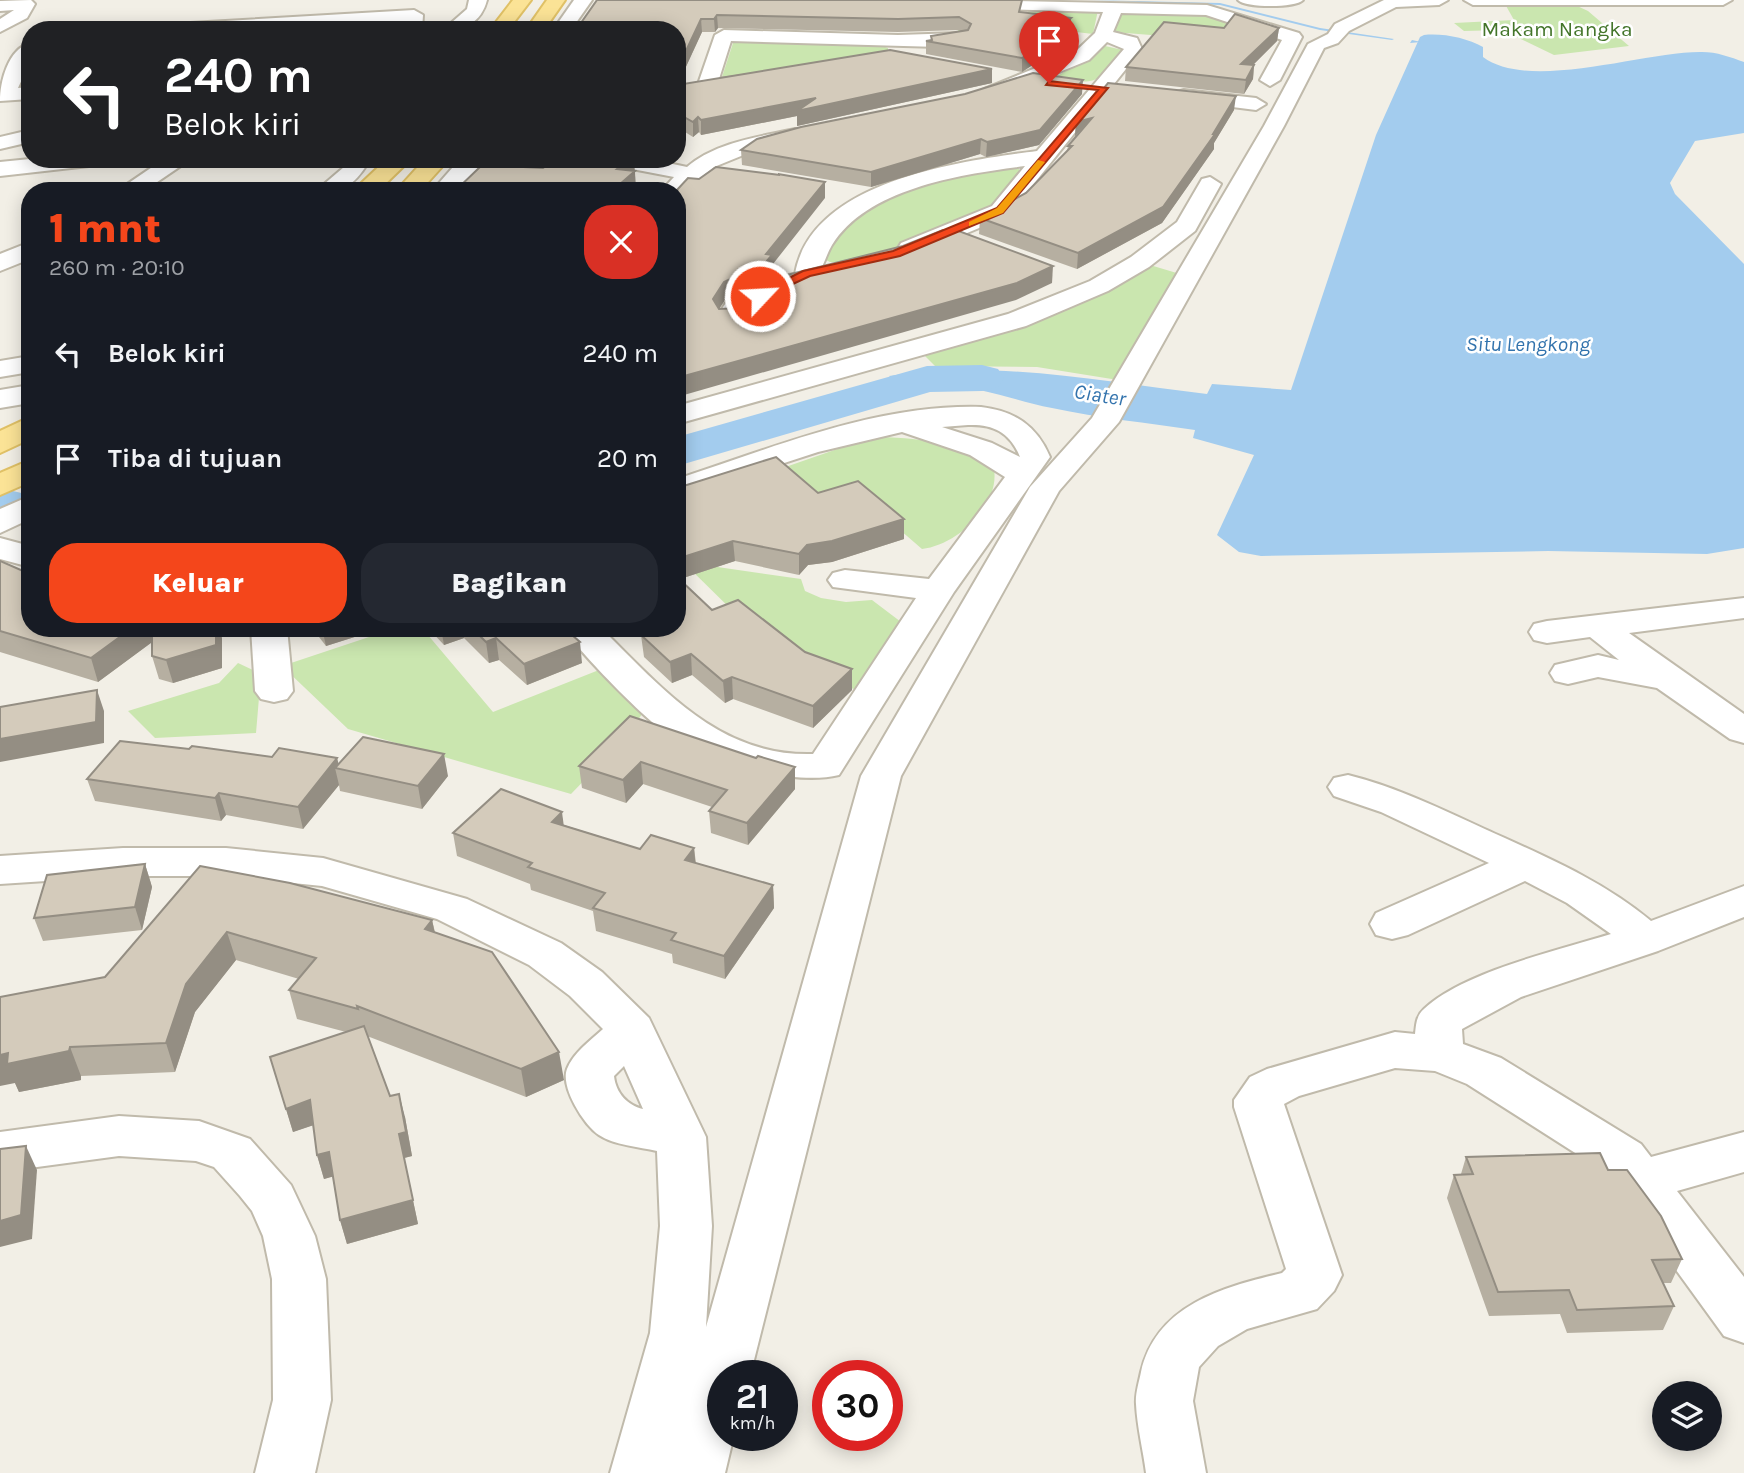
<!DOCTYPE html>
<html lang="id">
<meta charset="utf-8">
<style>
:root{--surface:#171b24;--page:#242831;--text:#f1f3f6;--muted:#9ea1a6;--accent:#f4461b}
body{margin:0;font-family:Karla,sans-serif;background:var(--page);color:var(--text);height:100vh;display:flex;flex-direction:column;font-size:26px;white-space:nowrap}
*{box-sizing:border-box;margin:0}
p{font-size:23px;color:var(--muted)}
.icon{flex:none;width:38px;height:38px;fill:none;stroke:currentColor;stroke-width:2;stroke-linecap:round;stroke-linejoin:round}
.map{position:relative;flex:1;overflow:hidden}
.side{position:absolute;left:21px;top:182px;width:665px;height:455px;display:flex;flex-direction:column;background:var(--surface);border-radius:28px;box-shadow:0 4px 18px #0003}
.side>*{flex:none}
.top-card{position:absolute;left:21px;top:21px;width:665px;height:147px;border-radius:28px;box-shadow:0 4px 18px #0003;background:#202124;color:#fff;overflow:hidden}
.tools{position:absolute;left:1652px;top:1381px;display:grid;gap:14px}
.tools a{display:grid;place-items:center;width:70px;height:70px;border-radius:50%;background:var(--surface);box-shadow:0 4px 18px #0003;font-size:35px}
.speed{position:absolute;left:707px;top:1360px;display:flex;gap:14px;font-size:35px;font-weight:700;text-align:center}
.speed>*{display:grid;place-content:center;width:91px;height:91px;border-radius:50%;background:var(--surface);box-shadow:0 4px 18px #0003;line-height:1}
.speed small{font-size:18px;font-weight:400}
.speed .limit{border:10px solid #d22;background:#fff;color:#111}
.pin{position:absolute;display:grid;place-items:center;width:60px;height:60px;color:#fff;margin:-72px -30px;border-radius:50% 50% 50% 0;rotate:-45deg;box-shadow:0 0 7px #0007}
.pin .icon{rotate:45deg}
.me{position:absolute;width:77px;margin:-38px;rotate:65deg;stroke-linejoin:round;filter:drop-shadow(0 0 5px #0008)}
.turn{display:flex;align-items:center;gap:24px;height:147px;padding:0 28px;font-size:32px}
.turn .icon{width:91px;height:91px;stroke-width:2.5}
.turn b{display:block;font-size:49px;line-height:60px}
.round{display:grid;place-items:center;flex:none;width:74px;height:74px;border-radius:28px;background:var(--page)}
.headline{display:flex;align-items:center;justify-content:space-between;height:119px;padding:0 28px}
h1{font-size:42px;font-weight:800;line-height:52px;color:var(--accent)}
.button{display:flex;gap:14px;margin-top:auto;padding:14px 28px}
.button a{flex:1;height:80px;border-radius:28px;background:var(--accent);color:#fff;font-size:28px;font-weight:800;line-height:80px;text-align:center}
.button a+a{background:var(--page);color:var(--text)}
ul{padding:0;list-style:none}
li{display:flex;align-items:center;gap:21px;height:105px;padding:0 28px}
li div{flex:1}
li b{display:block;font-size:26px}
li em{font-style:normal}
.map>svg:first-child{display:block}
.green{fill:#cae6af}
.water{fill:#a3ccee}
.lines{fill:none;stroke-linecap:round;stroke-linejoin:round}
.stream{fill:#a3ccee;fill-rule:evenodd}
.river{fill:#a3ccee;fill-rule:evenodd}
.minor-casing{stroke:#c0baab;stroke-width:4}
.major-casing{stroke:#e0c166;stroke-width:4}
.minor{fill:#fff;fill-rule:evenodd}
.major{fill:#fbe396;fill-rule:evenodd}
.wall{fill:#b6afa1}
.shaded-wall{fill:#948e83}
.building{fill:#d4cbbb;stroke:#948e83;stroke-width:2}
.route{fill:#f4461b;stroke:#9f2e12;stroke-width:2}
.slow{fill:#f59e0b}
.labels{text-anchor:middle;stroke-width:5;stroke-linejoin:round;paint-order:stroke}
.far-park-label{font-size:21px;fill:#43752a;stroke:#fff}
.far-water-label{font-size:21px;font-style:italic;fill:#3273ad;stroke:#fff}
</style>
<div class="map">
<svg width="1744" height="1473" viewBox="0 0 1744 1473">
<rect width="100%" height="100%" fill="#f2efe6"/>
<!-- green -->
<g class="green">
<path d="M1505,4L1575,5L1588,11L1629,46L1554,55L1502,30L1464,31L1454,23L1514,20Z"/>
<path d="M1029,8L1098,10L1093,34L1026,26L957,33L961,23L1026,25Z"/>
<path d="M1122,9L1205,12L1231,21L1214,40L1113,32Z"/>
<path d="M734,40L874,43L888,48V52L721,80Z"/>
<path d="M1105,46L1123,50C1096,87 1097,83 1053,79Z"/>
<path d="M1002,166L1018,167L1021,173L1000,211L950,234L843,263L830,262L820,257L870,197Z"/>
<path d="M1140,262L1190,277L1118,380L1037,367L935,366L918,349L1099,286Z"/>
<path d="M872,437C917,437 957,442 994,469C1000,506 957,545 922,549L862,497L816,508L774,471Z"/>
<path d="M683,562L801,579L805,591L821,598L846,602L872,600L905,625L864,693L815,674L745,623Z"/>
<path d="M396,628H422L493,712L604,668L644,711L628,735L571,794L348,729L282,666Z"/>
<path d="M238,663L261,674L256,733L155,738L128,711L219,683Z"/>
</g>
<!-- water -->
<path class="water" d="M1424,35C1443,33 1467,38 1483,47V57C1530,92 1645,51 1702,52C1717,52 1730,57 1744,62V133L1695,141L1670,183L1675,194L1744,264V548L1707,554L1548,551L1261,556L1239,552L1217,535L1254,455L1193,438L1195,430C1148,423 1099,418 1052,408C1002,398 956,375 906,392L889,376C994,359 1103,382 1207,394L1212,384L1291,390L1376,135L1420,37Z"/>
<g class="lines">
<!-- stream -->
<g class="stream">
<path d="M1087,0L1220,3L1320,28L1394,39L1392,40L1320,30L1220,5Z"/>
<path d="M1412,40L1421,42L1410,43Z"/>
</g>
<!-- river -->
<g class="river">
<path d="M982,365L998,369L1004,378L998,387L982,391L930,392L677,466V437L927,366Z"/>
<path d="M0,488L30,495V526L0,519Z"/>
</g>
<!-- minor casing -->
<g class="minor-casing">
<g id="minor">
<path d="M31,0L35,4L27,18L0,32V19L14,10L0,11V1Z"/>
<path d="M469,0H487C481,23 465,30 443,30L467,9Z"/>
<path d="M574,0H592L571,30H553Z"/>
<path d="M963,0L1207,5L1299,33L1302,37L1280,80L1270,86L1260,80L1282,40L1206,15L1121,13L1113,32L1137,38L1142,49L1008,216L919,253H901L898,248L901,243L992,206L1025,166C964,174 868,187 832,245C826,255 823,268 816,278L804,280L801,286L746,312L738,324H720L716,318L727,301L783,276L795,274C811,180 962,161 1037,151L1124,49L1107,42L1089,60L998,97H984L981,93L984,89L1075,52L1095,33L1103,12L970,8L964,7Z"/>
<path d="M1238,0H1303C1295,8 1246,8 1238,0Z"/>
<path d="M1384,0H1448L1439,5L1396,7L1349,31L1338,43L1324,48L1284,126L1119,422L1059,491L901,776L750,1376H723V1435H734L725,1473H610L650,1333L660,1226L657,1151C639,1147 614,1145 599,1135C584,1125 560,1087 567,1069C573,1053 590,1041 603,1029L570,996L529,965L437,919L322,886L226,876H123L0,884V856L123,848H226L323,858L467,899L561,943L602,972L649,1018L706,1137L712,1226L706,1327L861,776L1030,487L1092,418L1264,126L1308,44L1328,34L1335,24ZM624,1066L643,1109C627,1105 616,1093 614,1076Z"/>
<path d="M1464,0H1732L1723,5H1473Z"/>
<path d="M414,10L423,15L422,30H404L405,21L252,30H146L155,25Z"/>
<path d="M724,30L898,35L959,33L968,38L965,42L939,47L731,41L719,79L751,75L761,81L751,87L700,91L697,87L715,35Z"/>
<path d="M30,43V62L18,88L30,87V99L0,101C0,82 8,49 30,43Z"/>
<path d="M1184,90L1256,98L1266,104L1256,110L1177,100L1174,96L1177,92Z"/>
<path d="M795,129L802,131L806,135L802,139L746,154L714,167L677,197V191H661L674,177L606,164L603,159H649L687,167C716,142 759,137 795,129Z"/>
<path d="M30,130V142L0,149V137Z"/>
<path d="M30,159H100L89,166L0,176V162Z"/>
<path d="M164,159H191L144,191H117Z"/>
<path d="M341,159H365L368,163C353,187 343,191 316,191L344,167Z"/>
<path d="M466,159H568L565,164C522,174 487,152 455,191H432L453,167Z"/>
<path d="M1210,177L1221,184L1195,231L1149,267L1108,291L1026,326L677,424V406L1008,314L1090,281L1131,257L1177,222L1202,179Z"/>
<path d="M30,242V259L0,271V254Z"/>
<path d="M30,356V372L0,377V361Z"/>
<path d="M30,385V403L0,408V390Z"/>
<path d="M981,407C1015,411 1037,426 1050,457L954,592L839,775C794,786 713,763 674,739C647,722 582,655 563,628H601C662,688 719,757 813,754L916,598L833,587L828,580L833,573L845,570L929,579L1005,477L970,455L902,432L818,452L677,498V479C775,447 877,404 981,407ZM968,425C993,424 1010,432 1020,457L992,443L942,427Z"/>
<path d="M30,496V519L0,533V509Z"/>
<path d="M0,538L30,546V567L0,559Z"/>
<path d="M1744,598V618L1629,633L1744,714V743L1730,739L1657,688L1598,677L1568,684L1555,681L1550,673L1555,665L1598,655L1619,660L1590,637L1547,643L1534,640L1529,632L1534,624L1547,621Z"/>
<path d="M251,628H287L293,691L287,699L274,702L261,699L255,691Z"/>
<path d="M1348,775C1397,787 1441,809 1487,830C1544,856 1602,880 1651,921L1744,886V917L1658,951L1521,997L1462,1029L1463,1044L1501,1058L1641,1144L1651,1157L1744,1132V1172L1677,1191L1744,1277V1343L1724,1336L1605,1172L1467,1084L1435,1071L1395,1068L1299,1096L1284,1104L1342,1275L1334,1291L1317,1309L1247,1329L1218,1346L1199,1367L1193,1401L1206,1473H1146C1143,1450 1137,1427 1136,1404C1135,1394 1139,1382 1141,1372C1156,1305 1223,1287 1282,1273L1286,1269L1234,1107V1100L1250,1077L1267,1069L1395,1032L1415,1034C1416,1025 1416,1016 1424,1009C1463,972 1559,950 1611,934L1567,903L1525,881L1408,935L1392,939L1376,935L1370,924L1376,913L1489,863L1381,812L1334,796L1328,787L1334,778Z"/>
<path d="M119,1116L199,1121L250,1139L291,1185L315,1236L326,1279L331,1400L315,1473H255L273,1400L272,1279L263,1236L252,1211L240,1196L214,1167L196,1161L119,1156L0,1172V1132Z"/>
</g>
</g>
<!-- major casing -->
<g class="major-casing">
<g id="major">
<path d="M513,0H531L508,30H490Z"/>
<path d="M547,0H565L544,30H526Z"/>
<path d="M387,159H411L378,191H353Z"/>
<path d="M425,159H449L420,191H396Z"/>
<path d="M30,417V439L0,453V431Z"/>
<path d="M30,460V482L0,495V473Z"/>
</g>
</g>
<!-- minor -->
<use href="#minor" class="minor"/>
<!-- major -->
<use href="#major" class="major"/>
</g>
<!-- wall -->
<g class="wall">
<path d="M597,0L1021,13L1071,32L1055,43V50L1022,72L926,54V41L960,31L959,30L898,32L718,28L715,32H702L678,84L992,69V83L797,126V116L701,135L699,132L693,137L677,127V30Z"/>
<path d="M1224,28H1279L1277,41L1253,65H1254L1253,79L1244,94L1125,81L1126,67Z"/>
<path d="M1082,94L1039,145L986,157L980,154L871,187L742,165L741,150Z"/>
<path d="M1234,110L1214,143V149L1162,223L1077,269L979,234L980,218L1026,193L1067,151L1068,146L1075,136L1076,122Z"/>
<path d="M677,488L818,493L904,539L832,562L808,565L799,575L735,561L680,579L712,610L805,652L852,669V690L813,728L733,699L725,703L692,675L672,683L644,657L641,635H644L638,628H677Z"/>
<path d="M0,561L30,628L222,638V668L173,683L159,679L152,656V642L98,682L0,652Z"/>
<path d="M312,628H383L326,646Z"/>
<path d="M428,628H564L582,663L527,685L499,660L489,663L464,638L444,645Z"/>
<path d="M630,716L756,758L795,767V789L748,845L711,833L709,811L712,807L643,784L626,803L582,788L579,766Z"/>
<path d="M189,749L272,757L337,758L338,764L448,776L422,809L340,791L339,785L303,829L226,815L221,821L95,801L87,779Z"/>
<path d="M564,825L640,849L694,848L696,863L773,885L774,908L725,979L673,963L672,954L596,931L593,911L531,890L530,884L457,856L453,833Z"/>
<path d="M145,864L152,887L142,930L43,941L34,918Z"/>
<path d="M200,866L432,920L435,932L564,1080L526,1097L367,1036L390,1096L405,1117L412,1156L404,1158L418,1224L347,1244L340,1220L333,1176L324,1179L317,1155L313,1125L293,1132L270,1057L346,1032L297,1019L289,990L299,979L236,960L195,1012L175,1072L81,1076V1080L19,1092L15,1083Z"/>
<path d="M1466,1157L1608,1170L1682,1259L1671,1283H1663L1674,1306L1663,1330L1567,1333L1560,1314L1489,1316L1447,1198L1454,1175L1461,1174Z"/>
</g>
<!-- shaded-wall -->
<g class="shaded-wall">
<path d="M717,15L718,28L715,32L714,19Z"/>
<path d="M1071,18V32L1055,43V50L1022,72V58L1047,36Z"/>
<path d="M701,19L702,32L677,86V70Z"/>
<path d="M1279,28L1277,41L1240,78L1241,64Z"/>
<path d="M1254,65L1253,79L1244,94L1246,80Z"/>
<path d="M992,69V83L797,126V116L701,135V120L816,98Z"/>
<path d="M1083,80L1082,94L1039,145L986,157L987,142Z"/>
<path d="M1236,96L1234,110L1214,143V149L1162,223L1077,269L1078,253L1213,134Z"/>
<path d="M698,117L699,132L693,137V122Z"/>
<path d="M1092,118L1075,136L1076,122Z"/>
<path d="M981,139L980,154L871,187V172Z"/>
<path d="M630,159H634L636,187L632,191H612L617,169Z"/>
<path d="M825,182V198L773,264V271L766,279L725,300L714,317L713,299L724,282L766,254Z"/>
<path d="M1053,266L1052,283L1016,300L677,397V378Z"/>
<path d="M904,519V539L832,562L808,565L799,575V554L807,545Z"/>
<path d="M733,541L735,561L677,580V559Z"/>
<path d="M132,628H156L159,637L98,682L91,658Z"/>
<path d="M216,628H219L222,638V668L173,683L166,660Z"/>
<path d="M322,628H383L326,646Z"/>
<path d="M441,628H463L464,638L444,645Z"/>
<path d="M496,638L499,660L489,663L486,642Z"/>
<path d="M580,642L582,663L527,685L524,664Z"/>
<path d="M691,654L692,675L672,683L670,662Z"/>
<path d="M852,669V690L813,728V706Z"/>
<path d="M732,677L733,699L725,703L723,681Z"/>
<path d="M97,690L104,711V743L0,762V739Z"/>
<path d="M444,754L448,776L422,809L418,786Z"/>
<path d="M337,758L340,769L335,768L339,785L303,829L298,807Z"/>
<path d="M641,762L643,784L626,803L623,780Z"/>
<path d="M795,767V789L748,845L747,823Z"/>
<path d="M219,793L226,815L221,821L215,798Z"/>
<path d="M562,812L565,835L552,822Z"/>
<path d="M694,848L696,870L685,860Z"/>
<path d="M145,864L152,887L142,930L135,907Z"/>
<path d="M773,885L774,908L725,979L724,956Z"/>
<path d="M432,920L438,948L425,929Z"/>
<path d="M227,932L236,960L195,1012L175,1072L166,1043L186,984Z"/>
<path d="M70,1047L81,1076V1080L19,1092L15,1083L0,1086V1055L8,1053Z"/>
<path d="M559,1052L564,1080L526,1097L521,1069Z"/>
<path d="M399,1094L405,1117L412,1156L404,1158L418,1224L347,1244L340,1220L399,1134Z"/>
<path d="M310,1100L317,1124L293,1132L286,1109Z"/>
<path d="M26,1146L37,1170L32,1239L0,1247V1221Z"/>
<path d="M329,1152L335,1176L324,1179L317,1155Z"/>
</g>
<!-- building -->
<g class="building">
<path d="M597,0H1022L1019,12L1071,18L1047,36L1056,37L1022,58L926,41L932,40L931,36L968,30L971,24L959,17L898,19L717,15L714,19H701L677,70V30H576Z"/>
<path d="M1235,14L1279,28L1241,64L1254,65L1246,80L1126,67L1164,22L1224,28Z"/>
<path d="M890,50L992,69L797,111L816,98L701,120L698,117L693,122L677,113V85Z"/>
<path d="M1033,73L1083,80L1040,130L987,142L981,139L871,172L741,150L757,139L801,127L965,94Z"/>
<path d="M1108,83L1236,96L1213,134H1215L1163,207L1078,253L980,218L1026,193L1072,146H1068L1092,118L1076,122Z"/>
<path d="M556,159H630L617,169L635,171L612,191H455L482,165L543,168Z"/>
<path d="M716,167L780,175L778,174L825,182L766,254L772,255L766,262L724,282L713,299L719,309L739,308L752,294L791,274L903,246L943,230H956L1053,266L1017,283L677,378V191H676L688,178L699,179Z"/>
<path d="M776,457L818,493L858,481L904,519L832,541L807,545L799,554L733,541L677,559V488Z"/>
<path d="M0,561L30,574V628H132L91,658L0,631Z"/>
<path d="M677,577L712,610L738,600L805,652L852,669L813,706L732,677L723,681L691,654L670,662L641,635L659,629L658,628H677Z"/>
<path d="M152,628H216V645L166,660L152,656Z"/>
<path d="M472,628H564L580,642L524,664L496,638L486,642Z"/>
<path d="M97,690L96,722L0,739V707Z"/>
<path d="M630,716L756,758L758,756L795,767L747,823L709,811L727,790L641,762L623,780L579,766Z"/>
<path d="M363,737L444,754L418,786L335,768Z"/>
<path d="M120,741L189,749L192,746L272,757L279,748L337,758L298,807L219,793L215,798L87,779Z"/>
<path d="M501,789L562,812L552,822L640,849L651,835L694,848L685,860L773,885L724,956L671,940L676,933L593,908L605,893L528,867L532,863L453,833Z"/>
<path d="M145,864L135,907L34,918L47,875Z"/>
<path d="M200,866L290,883L432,920L425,929L492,952L559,1052L521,1069L357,1006L358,1009L289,990L316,958L227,932L186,984L166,1043L70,1047L69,1051L7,1064L8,1053L0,1055V997L105,977Z"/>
<path d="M364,1026L390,1096L399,1094L406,1132L399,1134L413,1200L340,1220L329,1152L317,1155L310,1100L286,1109L270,1057Z"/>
<path d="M26,1146L21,1215L0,1221V1149Z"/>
<path d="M1600,1153L1608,1170H1627L1661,1216L1682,1259L1652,1260L1674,1306L1577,1310L1569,1290L1498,1292L1454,1175L1473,1174L1466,1157Z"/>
</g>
<!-- route -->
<path class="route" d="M1049,81L1108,88L1003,213L900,256L810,276L763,298H756V294L803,271L893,251L997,208L1098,90L1046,85Z"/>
<!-- slow -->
<path class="slow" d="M1038,160L1045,162L1003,213L969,226V222L997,208Z"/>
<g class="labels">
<!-- far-park labels -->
<g class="far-park-label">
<text x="1557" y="36">Makam Nangka</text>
</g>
<!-- far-water labels -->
<g class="far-water-label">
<text x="1528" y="351">Situ Lengkong</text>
<text transform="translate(1100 395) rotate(9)" y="7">Ciater</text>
</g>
</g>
</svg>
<div class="tools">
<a><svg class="icon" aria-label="layers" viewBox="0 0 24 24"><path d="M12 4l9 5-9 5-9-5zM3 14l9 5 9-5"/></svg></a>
</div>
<div class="speed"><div>21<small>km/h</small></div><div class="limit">30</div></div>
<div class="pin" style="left:1049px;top:83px;background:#d93025"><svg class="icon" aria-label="arrive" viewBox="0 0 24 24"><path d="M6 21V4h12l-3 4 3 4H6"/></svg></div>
<svg class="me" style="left:760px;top:296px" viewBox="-20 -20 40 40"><circle r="17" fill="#f4461b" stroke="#fff" stroke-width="3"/><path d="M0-11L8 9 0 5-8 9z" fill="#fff"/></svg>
<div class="top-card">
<div class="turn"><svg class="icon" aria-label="left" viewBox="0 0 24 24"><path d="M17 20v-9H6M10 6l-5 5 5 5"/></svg><div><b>240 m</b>Belok kiri</div></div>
</div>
<section class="side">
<div class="headline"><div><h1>1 mnt</h1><p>260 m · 20:10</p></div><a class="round" style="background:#d93025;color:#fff"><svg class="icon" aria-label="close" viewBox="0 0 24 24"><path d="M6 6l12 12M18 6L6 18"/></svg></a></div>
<ul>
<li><svg class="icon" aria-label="left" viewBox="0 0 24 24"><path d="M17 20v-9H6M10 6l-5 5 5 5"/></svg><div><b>Belok kiri</b></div><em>240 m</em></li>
<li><svg class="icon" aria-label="arrive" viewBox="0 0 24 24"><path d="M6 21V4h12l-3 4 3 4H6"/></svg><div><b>Tiba di tujuan</b></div><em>20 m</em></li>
</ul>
<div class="button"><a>Keluar</a><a>Bagikan</a></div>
</section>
</div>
